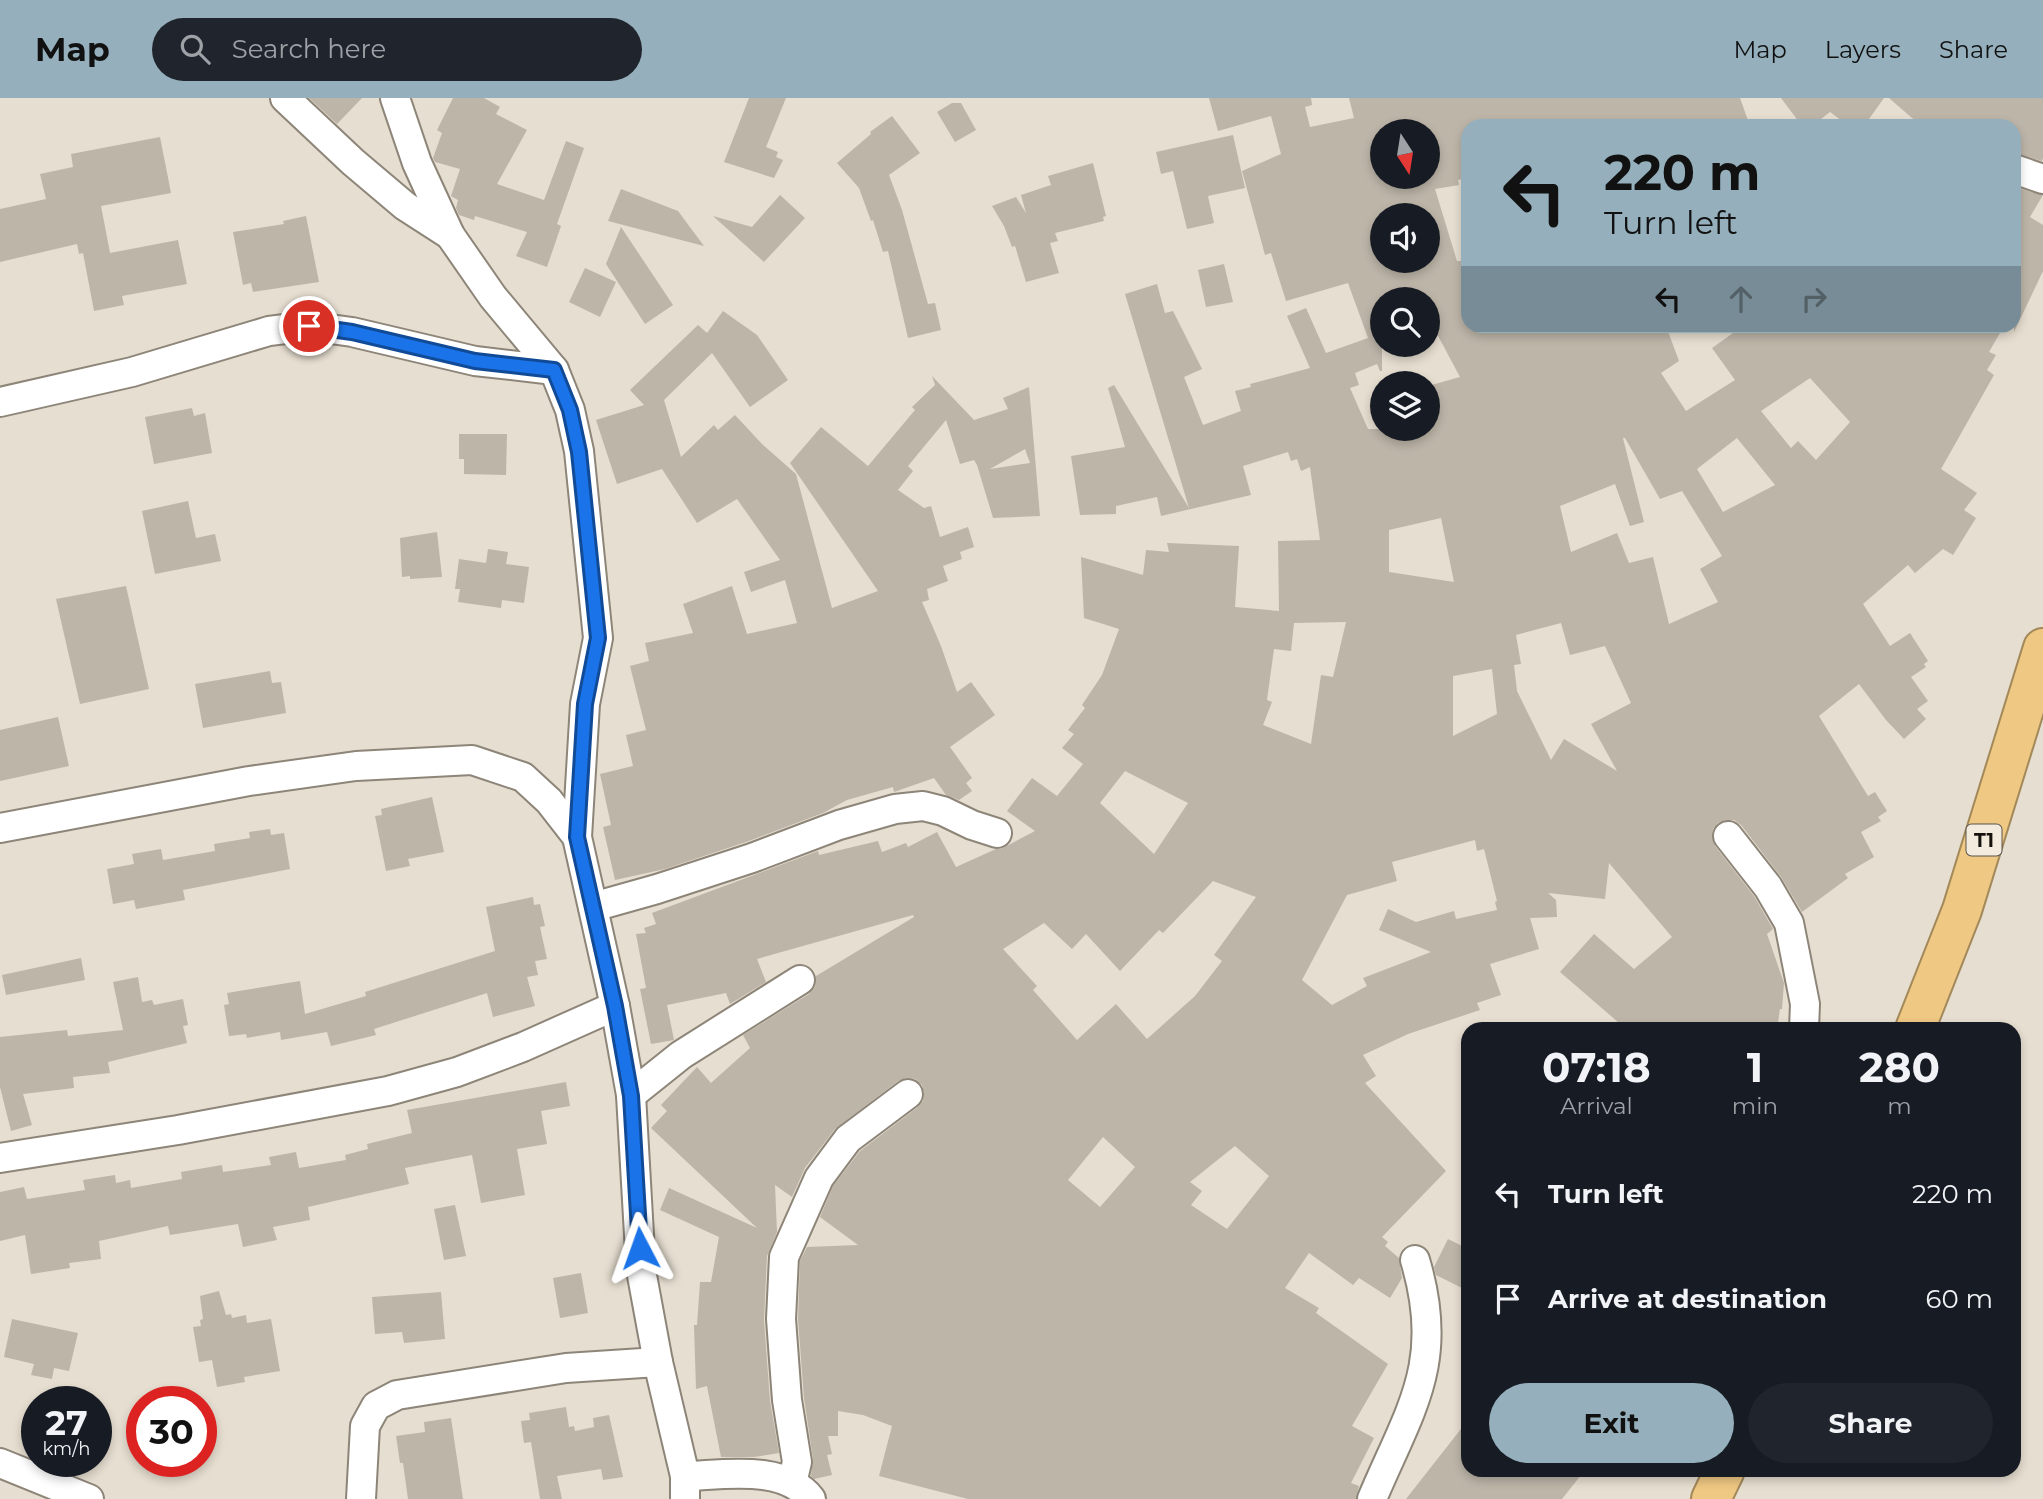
<!DOCTYPE html>
<style>
:root{--surface:#171b24;--page:#20242c;--text:#f1f3f6;--muted:#9ea1a6;--accent:#95b0bc}
body{margin:0;font-family:Montserrat,sans-serif;background:var(--page);color:var(--text);height:100vh;display:flex;flex-direction:column;font-size:26px;white-space:nowrap}
*{box-sizing:border-box;margin:0}
p{font-size:23px;color:var(--muted)}
.icon{flex:none;width:38px;height:38px;fill:none;stroke:currentColor;stroke-width:2;stroke-linecap:round;stroke-linejoin:round}
.map{position:relative;flex:1;overflow:hidden}
.panel{position:absolute;left:1461px;top:924px;width:560px;height:455px;display:flex;flex-direction:column;background:var(--surface);border-radius:21px;box-shadow:0 4px 10px #0003}
.panel>*{flex:none}
.hud{position:absolute;left:1461px;top:21px;width:560px;height:214px;border-radius:21px;box-shadow:0 4px 10px #0003;background:#95b0bc;color:#111;overflow:hidden}
.needle{width:46px;rotate:168deg}
.buttons{position:absolute;left:1370px;top:21px;display:grid;gap:14px}
.buttons a{display:grid;place-items:center;width:70px;height:70px;border-radius:50%;background:var(--surface);box-shadow:0 4px 10px #0003;font-size:35px}
.speed{position:absolute;left:21px;top:1288px;display:flex;gap:14px;font-size:35px;font-weight:700;text-align:center}
.speed>*{display:grid;place-content:center;width:91px;height:91px;border-radius:50%;background:var(--surface);box-shadow:0 4px 10px #0003;line-height:1}
.speed small{font-size:18px;font-weight:400}
.speed .limit{border:10px solid #d22;background:#fff;color:#111}
.pin{position:absolute;display:grid;place-items:center;width:60px;height:60px;color:#fff;margin:-30px;border:4px solid #fff;border-radius:50%;box-shadow:0 2px 7px #0007}
.me{position:absolute;width:77px;margin:-38px;rotate:356deg;stroke-linejoin:round;filter:drop-shadow(0 0 5px #0008)}
.turn{display:flex;align-items:center;gap:24px;height:147px;padding:0 28px;font-size:32px}
.turn .icon{width:91px;height:91px;stroke-width:2.5}
.turn b{display:block;font-size:49px;line-height:60px}
.lanes{display:flex;align-items:center;height:66px;padding:0 28px;background:#0003;justify-content:center;gap:35px;direction:ltr}
.lanes .off{opacity:.35}
.eta{display:flex;justify-content:space-evenly;align-items:center;height:119px;text-align:center}
.eta b{font-size:42px;font-weight:700;line-height:49px}
.button{display:flex;gap:14px;margin-top:auto;padding:14px 28px}
.button a{flex:1;height:80px;border-radius:42px;background:var(--accent);color:#111;font-size:28px;font-weight:700;line-height:80px;text-align:center}
.button a+a{background:var(--page);color:var(--text)}
ul{padding:0;list-style:none}
li{display:flex;align-items:center;gap:21px;height:105px;padding:0 28px}
li div{flex:1}
li b{display:block;font-size:26px}
li em{font-style:normal}
header{display:flex;align-items:center;gap:42px;box-sizing:border-box;height:98px;padding:0 35px;background:var(--accent);color:#111}
header strong{font-size:33px}
nav{display:flex;gap:38px;margin-inline-start:auto;font-size:24px}
.search{width:490px;height:63px;background:var(--page);display:flex;align-items:center;gap:18px;box-sizing:border-box;padding:0 24px;border-radius:38px;color:var(--muted);font-size:26px}
.map>svg:first-child{display:block}
.building{fill:#bdb5a8;fill-rule:evenodd}
.lines{fill:none;stroke-linecap:round;stroke-linejoin:round}
.street-casing{stroke:#8d8578;stroke-width:32}
.highway-casing{stroke:#a3895a;stroke-width:42}
.street{stroke:#fff;stroke-width:28}
.highway{stroke:#efc883;stroke-width:38}
.route-casing{stroke:#114b97;stroke-width:18}
.route{stroke:#1a73e8;stroke-width:12}
.labels{text-anchor:middle;stroke-width:5;stroke-linejoin:round;paint-order:stroke}
.shield{fill:#f3ebdd;stroke:#58544d;stroke-width:2}
.shield-label{font-size:19px;font-weight:bold;fill:#16130f}
</style>
<header>
<strong>Map</strong>
<div class="search"><svg class="icon" aria-label="search" viewBox="0 0 24 24"><circle cx="10" cy="10" r="6"/><path d="M15 15l6 6"/></svg>Search here</div>
<nav><a>Map</a><a>Layers</a><a>Share</a></nav>
</header>
<div class="map">
<svg width="2043" height="1401" viewBox="0 0 2043 1401">
<rect width="100%" height="100%" fill="#e6ded0"/>
<!-- building -->
<g class="building">
<path d="M309,0H362L337,26Z"/>
<path d="M453,0H484L500,9L496,16L527,32L497,86L544,102L566,43L584,50L557,126L561,128L547,169L516,158L527,134L475,118L474,122L459,117L456,110L458,102L451,98L460,71L435,64L433,60L442,35L437,32Z"/>
<path d="M749,0H786L766,49L778,54L776,59L783,62L774,80L724,64Z"/>
<path d="M1209,0H1311L1312,7L1305,9L1310,29L1354,20L1349,0H1740L1750,28H1468V80L1458,82L1459,87L1435,91L1457,163H1466L1468,228H1666L1679,263L1661,275L1686,313L1735,282L1712,250L1743,228H2004L1989,254L1996,257L1987,272L1994,277L1941,371L1977,395L1964,412L1976,420L1953,457L1943,451L1915,475L1908,467L1863,506L1890,548L1910,535L1928,563L1924,566L1926,569L1911,579L1928,603L1917,611L1926,621L1904,641L1886,622L1859,586L1819,618L1868,698L1875,694L1887,713L1878,719L1881,723L1861,734L1874,759L1845,776L1848,780L1802,814L1781,779L1741,727L1734,722H1725L1718,725L1713,731L1712,740L1715,748L1754,798L1773,831L1767,836L1784,885L1782,911H1780L1777,931H1626L1560,874L1594,836L1634,871L1672,839L1609,765L1605,801L1548,795L1556,802L1557,819L1530,820L1539,851L1490,866L1501,897L1477,905L1480,912L1408,936L1363,957L1376,978L1365,985L1446,1073L1382,1139L1388,1144L1385,1148L1399,1160L1402,1180L1390,1200L1359,1180L1353,1187L1309,1155L1285,1190L1319,1210L1316,1215L1388,1266L1352,1328L1374,1340L1351,1385L1359,1388L1356,1401H968L879,1378L892,1328L863,1317L838,1313V1338H828L832,1356L827,1357L832,1377L814,1381L811,1378L813,1361L804,1300L798,1221L800,1163L807,1149L858,1147L820,1119L833,1088L860,1053L918,1009L923,1003L924,995L922,987L915,981L907,980L898,983L835,1031L805,1070L792,1099L775,1087L777,1134L767,1158L764,1222L770,1303L779,1355L754,1359H721L707,1288L696,1291L694,1227H697L700,1184H711L719,1139L660,1112L669,1090L757,1130L651,1030L667,1013L661,1007L697,969L711,985L750,950L743,937L809,896L815,889L816,878L914,819L913,817L757,861L766,884L730,906L726,895L667,907L674,942L651,946L640,891L646,890L636,836L646,835L644,830L656,826L652,815L818,753L819,757L878,743L882,754L906,745L908,749L937,734L956,769L996,751H1001L1035,733L1007,713L1032,680L1057,698L1083,666L1062,650L1074,636L1068,632L1085,610L1082,607L1102,577L1119,531L1084,520L1081,459L1143,477L1146,452L1169,454L1167,445L1239,448L1235,509L1279,513L1278,443L1320,442L1310,369L1301,373L1297,361L1291,363L1288,354L1243,368L1251,397L1161,418L1157,399L1116,408V416L1080,417L1071,358L1125,349L1108,290L1114,287L1189,410L1125,196L1157,186L1165,215L1173,213L1202,271L1184,279L1203,327L1241,313L1235,293L1251,289L1250,286L1310,270L1287,218L1306,210L1326,255L1368,240L1348,185L1286,203L1271,155L1265,157L1242,73L1281,56L1271,18L1218,33ZM1382,33H1428V79H1382ZM1382,117H1428V163H1382ZM1382,201H1428V219L1460,279L1428,288V331H1368L1350,290L1359,287L1355,275L1377,266L1380,273H1382ZM1810,280L1850,324L1816,362L1798,343L1791,350L1761,313ZM1623,340H1625L1660,401L1682,393L1722,458L1700,471L1718,504L1669,526L1653,459L1629,465L1617,435L1571,454L1560,408L1615,386L1630,428L1644,424ZM1737,340L1775,387L1723,414L1697,371ZM1441,420L1454,484L1389,474V432ZM1346,524L1333,579L1321,577L1311,646L1263,627L1272,604L1267,602L1274,551L1291,553L1294,525ZM1561,525L1570,557L1605,548L1631,605L1591,626L1617,673L1564,641L1551,662L1517,593L1514,567L1521,566L1516,537ZM1492,571L1497,616L1453,638V578ZM1125,673L1188,705L1154,756L1100,705ZM1475,742L1477,753L1484,751L1497,803L1495,804L1497,812L1456,821L1454,813L1416,824L1388,811L1379,832L1431,854L1363,880L1367,888L1332,907L1302,882L1347,797L1397,783L1392,764ZM1213,783L1256,799L1214,857L1222,863L1195,898L1147,941L1116,906L1077,942L1033,892L1037,888L1003,851L1044,825L1072,851L1086,836L1120,873L1159,832L1163,835ZM1103,1039L1135,1069L1100,1109L1068,1082ZM1235,1048L1269,1078L1227,1131L1191,1107L1202,1093L1190,1084Z"/>
<path d="M1781,0H1884L1864,28H1849L1830,14L1812,28H1802Z"/>
<path d="M1889,0H2043V60L2042,63L2014,55V28H1927L1912,20Z"/>
<path d="M952,5H961L976,32L955,44L937,14Z"/>
<path d="M892,18L920,55L889,77L902,112L928,206L935,205L941,232L908,240L888,153L883,154L873,122L871,123L859,90L837,65L871,36L870,34Z"/>
<path d="M1233,37L1245,90L1208,98L1214,125L1187,131L1173,73L1161,76L1156,54Z"/>
<path d="M160,39L171,95L101,108L110,155L178,142L187,186L122,198L124,207L94,213L83,155L79,156L77,146L0,164V111L46,101L40,76L73,69L71,56Z"/>
<path d="M1093,65L1106,118L1103,119L1104,123L1055,135L1058,143L1050,145L1059,175L1026,184L1015,148L1012,149L1004,128L992,108L1016,99L1026,115L1021,97L1051,87L1048,78Z"/>
<path d="M2014,89L2043,97L2030,119L2043,127V173L2014,234Z"/>
<path d="M621,91L678,113L704,148L608,123Z"/>
<path d="M780,97L805,120L764,164L713,118L752,129Z"/>
<path d="M306,118L319,184L253,194L251,185L243,187L233,134L284,126L283,123Z"/>
<path d="M621,129L673,207L645,226L606,166Z"/>
<path d="M1224,166L1233,204L1206,209L1198,172Z"/>
<path d="M585,170L616,184L600,219L569,204Z"/>
<path d="M723,213L757,237L788,282L750,309L712,255L664,302L681,359L714,327L718,332L735,317L762,346L796,376L832,510L878,493L790,365L821,329L868,368L915,312L912,309L935,287L932,278L974,322L1008,311L1003,300L1029,289L1040,418L993,420L977,367L974,362L960,366L946,322L908,368L913,373L898,392L924,410L931,408L940,439L968,429L974,449L960,454L962,461L943,468L948,483L927,491L929,502L922,504L941,548L957,594L971,584L995,617L950,649L972,680L966,685L972,693L959,702L946,697L934,680L894,694L893,689L847,702L823,715L746,744L665,771L615,782L603,729L611,727L600,676L633,668L626,637L646,632L630,568L649,563L645,545L693,535L683,506L732,488L747,536L797,525L785,482L751,494L744,474L780,462L737,401L697,425L662,371L617,386L596,322L644,307L630,292L698,227L707,235ZM1025,351L1030,365L990,371Z"/>
<path d="M192,310L194,318L205,315L212,355L154,366L145,319Z"/>
<path d="M459,336H507L506,377L464,376V361H459Z"/>
<path d="M188,403L196,440L215,436L221,463L155,476L142,413Z"/>
<path d="M437,434L442,479L410,481V478L402,479L400,440Z"/>
<path d="M488,451L508,454L506,466L529,469L524,505L502,502L501,510L458,504L460,491H455L459,461L486,465Z"/>
<path d="M126,488L149,591L80,606L56,501Z"/>
<path d="M270,573L272,585L281,584L286,615L203,630L195,586Z"/>
<path d="M58,619L69,668L0,683V632Z"/>
<path d="M432,699L444,754L408,761L410,768L386,773L375,718L382,717L381,711Z"/>
<path d="M270,731L271,737L284,735L290,771L183,792L185,802L136,811L134,802L113,806L107,771L134,766L132,756L161,751L163,762L215,753L214,746L250,740L249,734Z"/>
<path d="M533,799L534,807L540,806L545,828L540,829L547,861L535,863L538,877L527,879L535,908L493,919L487,895L374,931L376,937L331,948L327,934L281,942L280,934L247,940L246,936L229,938L224,907L229,906L227,895L300,883L305,916L366,898L365,894L495,853L486,809Z"/>
<path d="M81,860L85,882L6,897L2,877Z"/>
<path d="M138,879L142,904L152,902L154,907L183,901L188,927L183,928L187,945L108,964L110,975L73,979L74,990L23,996L32,1027L11,1033L0,989V939L67,932L68,938L123,932L113,884Z"/>
<path d="M566,984L570,1008L541,1013L547,1046L517,1051L525,1097L481,1105L472,1057L405,1070L409,1086L308,1109L310,1122L273,1129L277,1142L243,1149L238,1126L170,1137L168,1128L99,1143L101,1161L69,1165L70,1170L31,1176L25,1137L0,1143V1094L24,1089L27,1101L85,1092L83,1082L115,1077L116,1085L130,1082L131,1090L182,1081L181,1074L222,1067L223,1074L271,1067L269,1059L296,1054L299,1070L346,1062L345,1057L368,1051L367,1046L412,1035L407,1012Z"/>
<path d="M455,1107L466,1158L444,1162L434,1111Z"/>
<path d="M1448,1141L1468,1151V1193L1436,1177L1434,1169Z"/>
<path d="M581,1175L588,1215L560,1220L553,1180Z"/>
<path d="M219,1193L226,1217L231,1216L232,1220L246,1217L247,1225L271,1221L280,1273L244,1279L245,1284L217,1289L212,1262L199,1264L193,1229L201,1228L200,1222L203,1221L200,1198Z"/>
<path d="M441,1194L445,1241L404,1245L402,1234L375,1236L372,1199Z"/>
<path d="M12,1221L78,1235L69,1273L54,1270L52,1281L31,1277L34,1266L4,1259Z"/>
<path d="M566,1309L569,1329L574,1328L575,1333L594,1329L593,1320L609,1317L623,1379L603,1382L601,1371L557,1378L562,1401H540L531,1344L524,1345L521,1323L530,1322L529,1315Z"/>
<path d="M451,1320L463,1401H408L403,1365H400L396,1338L425,1334L424,1324Z"/>
<path d="M1468,1322V1372H1585L1562,1401H1406Z"/>
</g>
<g class="lines">
<!-- street casing -->
<g class="street-casing">
<g id="street">
<path d="M285,0L353,64L405,108L450,137"/>
<path d="M395,0L417,65L450,137L493,199L554,272L570,312L579,353L598,540L585,606L577,739"/>
<path d="M2014,71L2043,81"/>
<path d="M0,304L132,274L269,233L309,228L352,234L475,263L554,272"/>
<path d="M0,730L249,683L356,668L472,662L523,679L549,703L577,739L615,908L631,997L641,1172L658,1264L685,1378V1401"/>
<path d="M1728,738L1768,789L1789,825L1805,906L1804,931"/>
<path d="M593,809L657,791L752,760L839,727L895,711L923,708L943,713L972,727L997,735"/>
<path d="M631,997L681,957L800,882"/>
<path d="M0,1060L178,1032L388,993L457,974L523,949L615,908"/>
<path d="M0,1365L89,1401"/>
<path d="M685,1378C724,1377 784,1366 811,1401"/>
<path d="M792,1385L797,1364L787,1302L781,1221L784,1159L819,1080L848,1041L908,996"/>
<path d="M361,1401L365,1328L376,1308L397,1297L566,1270L658,1264"/>
<path d="M1372,1401C1410,1311 1446,1265 1415,1162"/>
</g>
</g>
<!-- highway casing -->
<g class="highway-casing">
<g id="highway">
<path d="M1915,931L1962,812L2043,550"/>
<path d="M1711,1401L1725,1372"/>
</g>
</g>
<!-- street -->
<use href="#street" class="street"/>
<!-- highway -->
<use href="#highway" class="highway"/>
</g>
<g class="lines">
<!-- route casing -->
<g class="route-casing">
<path id="route" d="M309,228L352,234L475,263L554,272L570,312L579,354L598,540L585,606L577,739L615,908L631,998L640,1150"/>
</g>
<!-- route -->
<use href="#route" class="route"/>
</g>
<g class="labels">
<!-- shield labels -->
<rect class="shield" x="1966.5" y="726.5" width="35" height="31" rx="5"/>
<g class="shield-label">
<text x="1984" y="749">T1</text>
</g>
</g>
</svg>
<div class="buttons">
<a><svg class="needle" viewBox="-14 -14 28 28"><path d="M0-13l5 13h-10z" fill="#e53935"/><path d="M0 13l5-13h-10z" fill="#9ea1a6"/></svg></a>
<a><svg class="icon" aria-label="sound" viewBox="0 0 24 24"><path d="M4 9h4l5-4v14l-5-4H4zM17 9q2 3 0 6"/></svg></a>
<a><svg class="icon" aria-label="search" viewBox="0 0 24 24"><circle cx="10" cy="10" r="6"/><path d="M15 15l6 6"/></svg></a>
<a><svg class="icon" aria-label="layers" viewBox="0 0 24 24"><path d="M12 4l9 5-9 5-9-5zM3 14l9 5 9-5"/></svg></a>
</div>
<div class="speed"><div>27<small>km/h</small></div><div class="limit">30</div></div>
<div class="pin" style="left:309px;top:228px;background:#d93025"><svg class="icon" aria-label="arrive" viewBox="0 0 24 24"><path d="M6 21V4h12l-3 4 3 4H6"/></svg></div>
<svg class="me" style="left:640px;top:1150px" viewBox="-20 -20 40 40"><path d="M0-17L14 15 0 8-14 15z" fill="#1a73e8" stroke="#fff" stroke-width="4"/></svg>
<div class="hud">
<div class="turn"><svg class="icon" aria-label="left" viewBox="0 0 24 24"><path d="M17 20v-9H6M10 6l-5 5 5 5"/></svg><div><b>220 m</b>Turn left</div></div>
<div class="lanes"><svg class="icon" aria-label="left" viewBox="0 0 24 24"><path d="M17 20v-9H6M10 6l-5 5 5 5"/></svg><svg class="icon off" aria-label="ahead" viewBox="0 0 24 24"><path d="M12 20V5M6 11l6-6 6 6"/></svg><svg class="icon off" aria-label="right" viewBox="0 0 24 24"><path d="M7 20v-9h11M14 6l5 5-5 5"/></svg></div>
</div>
<section class="panel">
<div class="eta">
<div><b>07:18</b><p>Arrival</p></div>
<div><b>1</b><p>min</p></div>
<div><b>280</b><p>m</p></div>
</div>
<ul>
<li><svg class="icon" aria-label="left" viewBox="0 0 24 24"><path d="M17 20v-9H6M10 6l-5 5 5 5"/></svg><div><b>Turn left</b></div><em>220 m</em></li>
<li><svg class="icon" aria-label="arrive" viewBox="0 0 24 24"><path d="M6 21V4h12l-3 4 3 4H6"/></svg><div><b>Arrive at destination</b></div><em>60 m</em></li>
</ul>
<div class="button"><a>Exit</a><a>Share</a></div>
</section>
</div>
